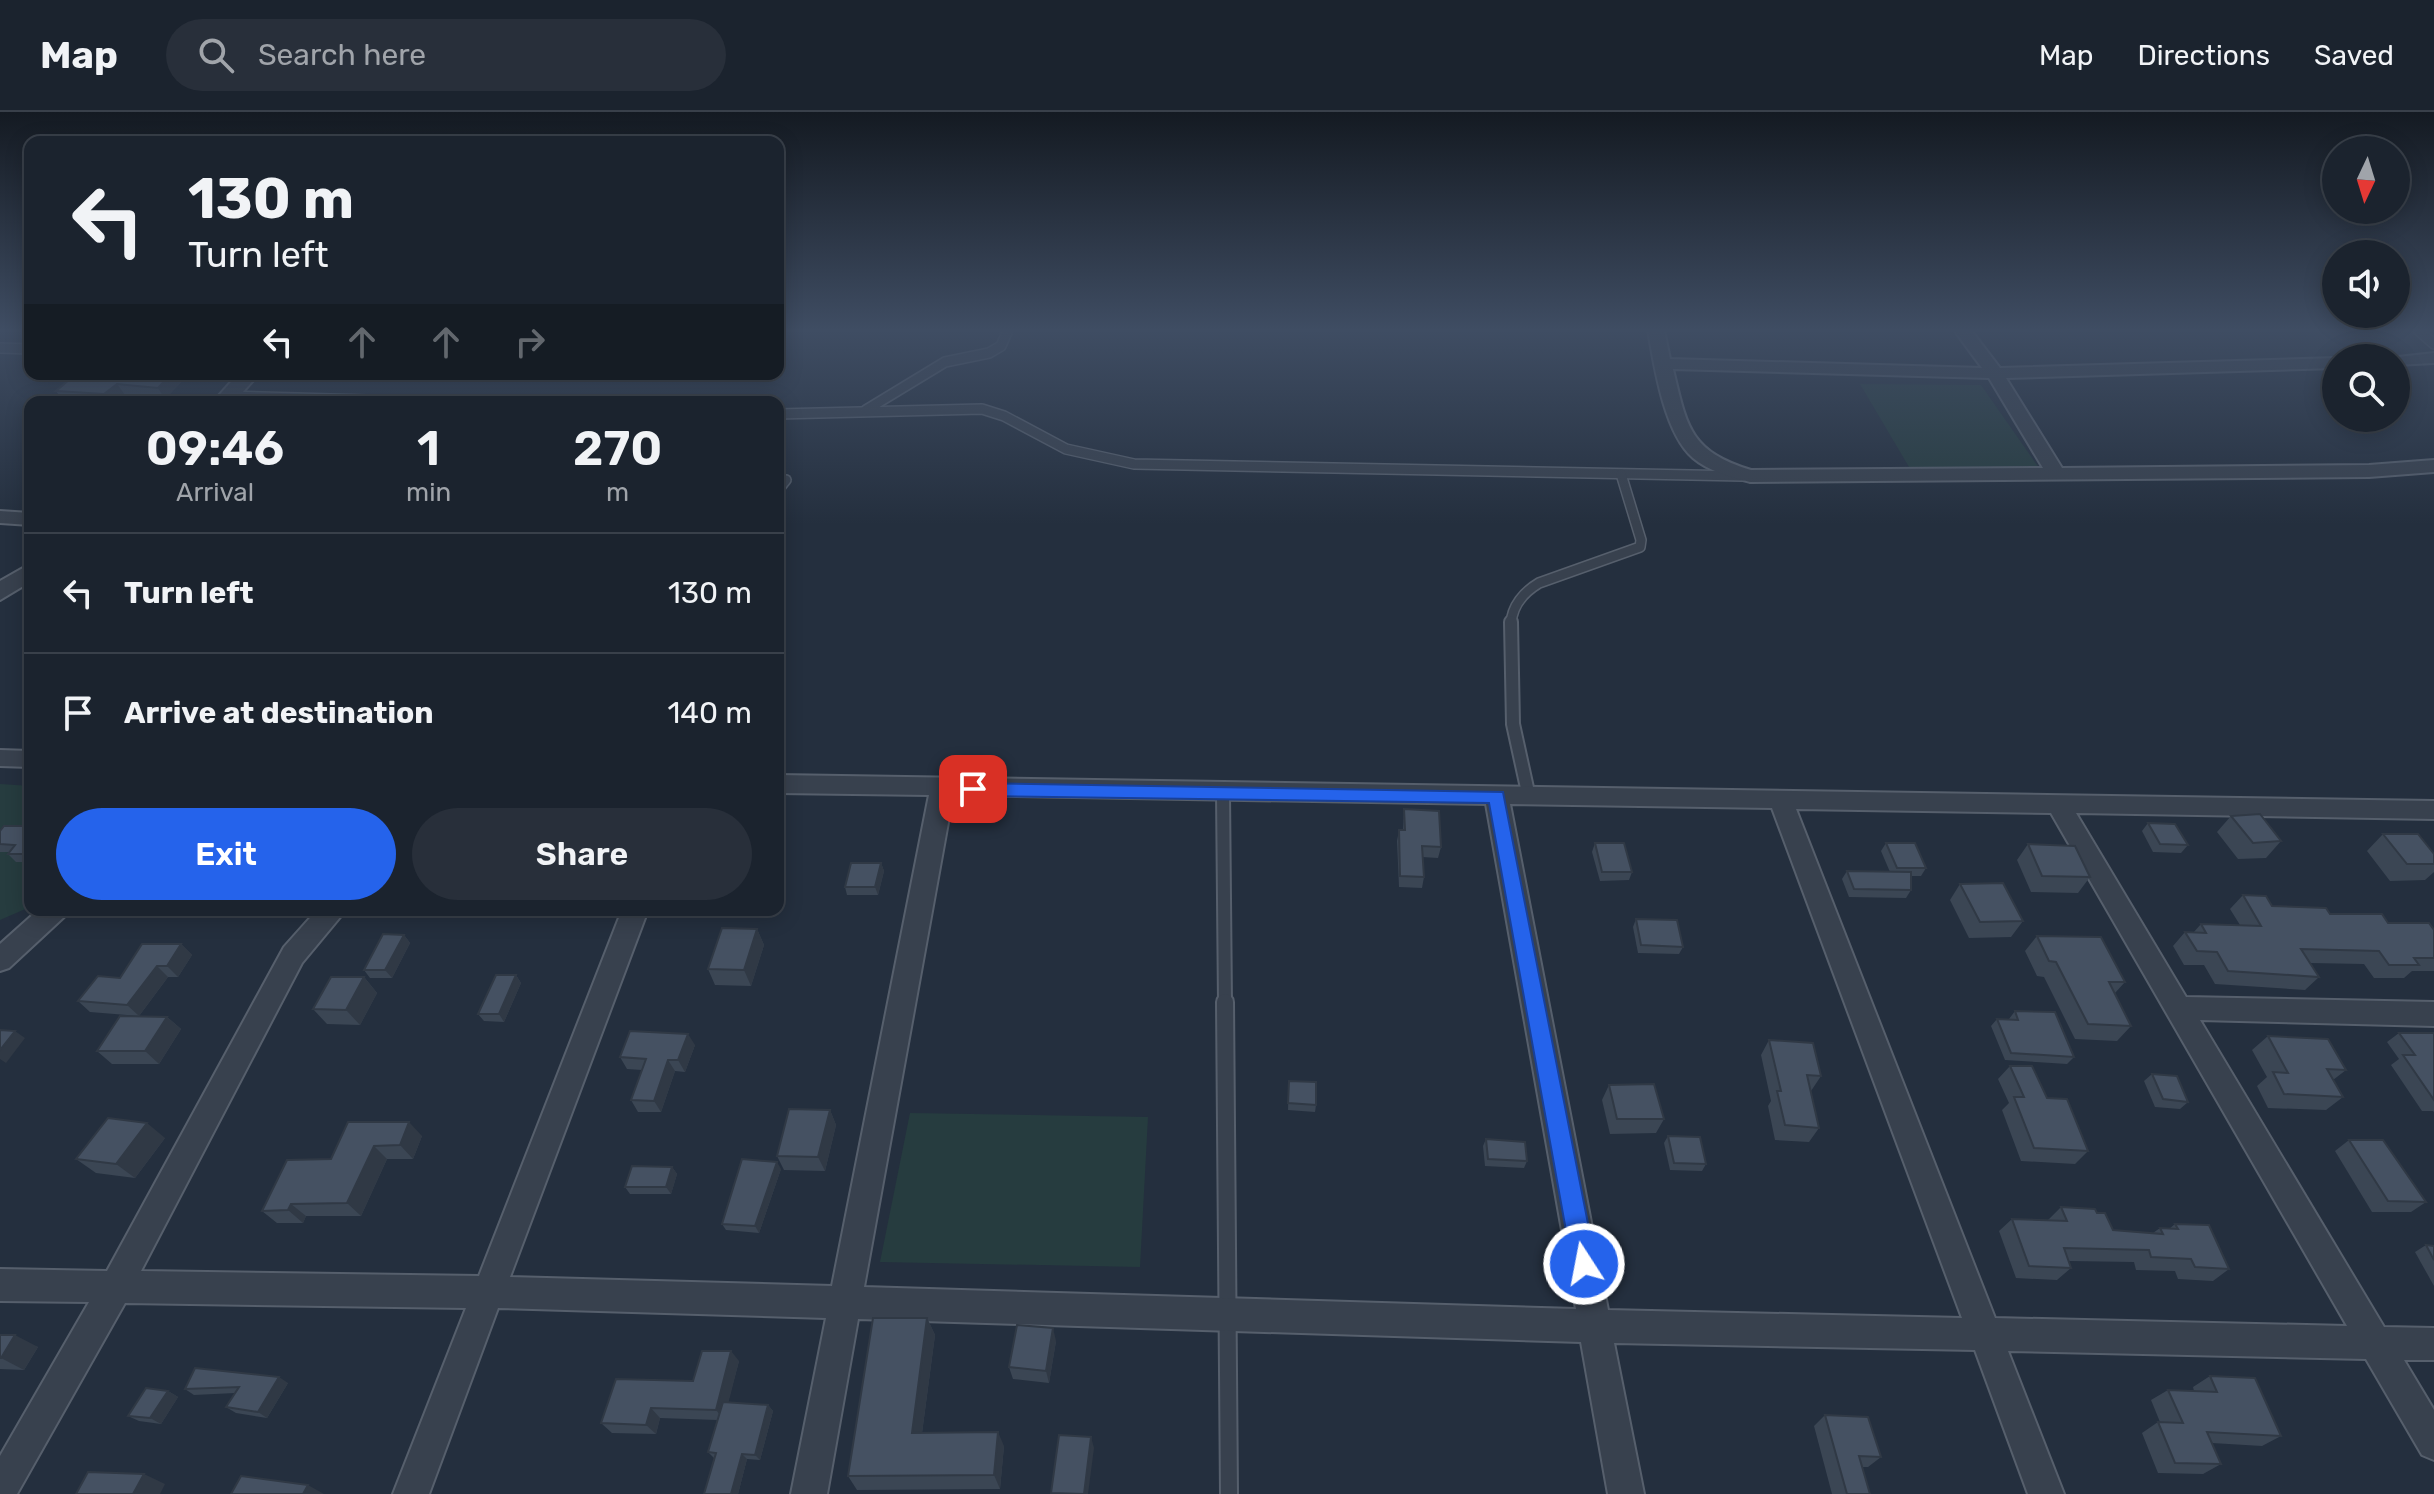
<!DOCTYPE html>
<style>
:root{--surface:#1b232e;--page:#282f3a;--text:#f1f3f6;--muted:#a0a4aa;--line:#39404a;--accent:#2563eb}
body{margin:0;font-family:Rubik,sans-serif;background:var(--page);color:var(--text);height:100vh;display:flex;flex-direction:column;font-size:30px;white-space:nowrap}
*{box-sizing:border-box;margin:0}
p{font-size:26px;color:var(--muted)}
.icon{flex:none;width:44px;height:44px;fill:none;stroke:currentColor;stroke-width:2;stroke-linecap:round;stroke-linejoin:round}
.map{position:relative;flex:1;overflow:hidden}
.side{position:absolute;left:24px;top:284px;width:760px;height:520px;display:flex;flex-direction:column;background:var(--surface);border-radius:16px;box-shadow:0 4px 20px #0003,0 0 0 2px var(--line)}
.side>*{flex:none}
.banner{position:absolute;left:24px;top:24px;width:760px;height:244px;border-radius:16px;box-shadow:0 4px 20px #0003,0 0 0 2px var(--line);background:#1b232e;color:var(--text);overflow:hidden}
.needle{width:52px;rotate:184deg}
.fabs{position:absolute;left:2322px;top:24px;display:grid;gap:16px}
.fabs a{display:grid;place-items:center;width:88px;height:88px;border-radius:50%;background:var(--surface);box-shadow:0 4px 20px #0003,0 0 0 2px var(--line);font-size:40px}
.pin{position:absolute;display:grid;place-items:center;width:68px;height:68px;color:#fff;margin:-34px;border-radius:16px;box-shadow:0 4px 12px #0006}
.me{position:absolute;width:88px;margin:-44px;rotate:349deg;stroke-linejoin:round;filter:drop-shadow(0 0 6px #0008)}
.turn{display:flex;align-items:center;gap:28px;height:168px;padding:0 32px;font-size:36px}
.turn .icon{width:104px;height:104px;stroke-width:2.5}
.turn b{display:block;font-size:56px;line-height:68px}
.lanes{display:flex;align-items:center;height:76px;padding:0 32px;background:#0003;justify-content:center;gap:40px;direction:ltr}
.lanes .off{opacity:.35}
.eta{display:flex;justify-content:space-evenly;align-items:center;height:136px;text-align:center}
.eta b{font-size:48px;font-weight:600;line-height:56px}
.button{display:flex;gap:16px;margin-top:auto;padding:16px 32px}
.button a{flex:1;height:92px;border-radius:48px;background:var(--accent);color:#fff;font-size:32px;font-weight:600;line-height:92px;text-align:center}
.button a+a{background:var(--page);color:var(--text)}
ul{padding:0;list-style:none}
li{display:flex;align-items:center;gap:24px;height:120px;padding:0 32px;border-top:2px solid var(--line)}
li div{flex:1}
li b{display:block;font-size:30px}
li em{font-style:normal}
header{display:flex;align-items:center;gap:48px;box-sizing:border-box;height:112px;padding:0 40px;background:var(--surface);border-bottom:2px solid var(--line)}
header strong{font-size:38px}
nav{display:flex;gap:44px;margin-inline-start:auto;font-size:28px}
.search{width:560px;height:72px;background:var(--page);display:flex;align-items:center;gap:20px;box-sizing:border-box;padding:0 28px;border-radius:44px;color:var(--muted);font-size:30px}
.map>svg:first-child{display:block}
.green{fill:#263c3f}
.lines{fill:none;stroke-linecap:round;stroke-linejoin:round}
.service-far2-casing{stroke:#565f6c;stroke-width:12}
.service-far1-casing{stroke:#565f6c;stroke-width:16}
.service-casing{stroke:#565f6c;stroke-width:20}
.minor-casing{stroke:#565f6c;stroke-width:4}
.tertiary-casing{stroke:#565f6c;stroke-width:4}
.service-far2{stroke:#38414e;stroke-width:9}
.service-far1{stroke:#38414e;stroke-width:12}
.service{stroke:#38414e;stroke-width:16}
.minor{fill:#38414e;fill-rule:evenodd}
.tertiary{fill:#38414e;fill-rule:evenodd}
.wall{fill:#3b4654}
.shaded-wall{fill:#303945}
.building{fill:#455162;stroke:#303945;stroke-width:2}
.route{fill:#2563eb;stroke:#184099;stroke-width:2}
</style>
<header>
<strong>Map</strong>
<div class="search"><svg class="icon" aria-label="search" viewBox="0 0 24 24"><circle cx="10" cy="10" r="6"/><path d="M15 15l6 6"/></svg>Search here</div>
<nav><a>Map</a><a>Directions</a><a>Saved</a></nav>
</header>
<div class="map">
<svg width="2434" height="1382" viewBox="0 0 2434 1382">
<rect width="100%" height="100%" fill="#242f3e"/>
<!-- green -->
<g class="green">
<path d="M1860,272L1981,273L2039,356L1909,355Z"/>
<path d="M0,672L30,674V795L0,808Z"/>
<path d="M910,1001L1148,1005L1140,1155L880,1150Z"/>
</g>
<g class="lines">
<!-- service-far2 casing -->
<g class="service-far2-casing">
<g id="service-far2">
<path d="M2418,218L2434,232"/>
<path d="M0,236L30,237"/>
<path d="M228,284L435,290"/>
<path d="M866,298L945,250L989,241L1001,234L1008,218"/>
<path d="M778,302L982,297L1004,304L1066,337L1134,352L1743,364"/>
<path d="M778,378L786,368"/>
<path d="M1511,512C1512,494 1524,480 1539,471L1640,435L1641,428L1621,362"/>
</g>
</g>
<!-- service-far1 casing -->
<g class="service-far1-casing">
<g id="service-far1">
<path d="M1511,510L1513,612L1529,685"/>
<path d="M1223,681L1225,892"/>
</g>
</g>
<!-- service casing -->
<g class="service-casing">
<path id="service" d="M1225,890L1229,1382"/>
</g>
<!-- minor casing -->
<g class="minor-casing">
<g id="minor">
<path d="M1648,218H1664L1670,247L1982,256L1954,218H1971L2000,256L2336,246V256L2006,266L2062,356L2369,353L2434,348V360L2369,365L1750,370C1731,365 1708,359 1693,346C1664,321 1654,253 1648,218ZM1673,257L1989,266L2043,356L1751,358C1690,339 1687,316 1673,257Z"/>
<path d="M2434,241V251L2396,253V246H2389Z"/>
<path d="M0,399L30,401V413L0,411Z"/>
<path d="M0,638L30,639V655L0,654Z"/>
<path d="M778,663L2434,689V707L2076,701L2186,885L2434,890V914L2200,908L2384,1215L2434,1216V1248H2404L2434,1298V1348L2422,1343L2366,1247L2008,1239L2064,1382H2028L1975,1238L1614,1231L1644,1382H1608L1581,1230L858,1207L827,1382H791L826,1206L498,1196L429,1382H393L466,1196L125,1191L17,1382H0V1344L89,1190L0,1189V1157L107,1159L284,835L317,798H346L302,851L141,1159L479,1164L622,798H648L510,1165L832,1174L929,683L778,681ZM953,683L1486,692L1576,1197L864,1175ZM1510,692L1772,696L1962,1206L1608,1198ZM1796,697L2051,701L2347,1214L1995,1206Z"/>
<path d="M38,798H68L64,805L9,856L0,859V832Z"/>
</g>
</g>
<!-- tertiary casing -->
<g class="tertiary-casing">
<g id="tertiary">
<path d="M238,262H259L234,290H213Z"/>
<path d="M30,452V470L0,488V469Z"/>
</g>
</g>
<!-- service-far2 -->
<use href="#service-far2" class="service-far2"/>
<!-- service-far1 -->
<use href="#service-far1" class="service-far1"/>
<!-- service -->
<use href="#service" class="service"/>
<!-- minor -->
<use href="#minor" class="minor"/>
<!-- tertiary -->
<use href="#tertiary" class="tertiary"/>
</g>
<!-- wall -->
<g class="wall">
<path d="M189,262L165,287L125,283L116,290H64L56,279Z"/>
<path d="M1404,697L1441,735L1438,746L1422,745L1424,765L1422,776L1399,775L1397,729L1399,718H1403Z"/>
<path d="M2231,704L2281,729L2266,746L2238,747L2217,720Z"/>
<path d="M2148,711L2188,733L2181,741L2153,740L2142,719Z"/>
<path d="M30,714V750H16L8,742L9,740H0V719Z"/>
<path d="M2383,722L2434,742V760L2425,768L2390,769L2367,739Z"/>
<path d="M1595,731L1632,760L1629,768L1600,769L1592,740Z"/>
<path d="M1886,731L1926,756L1921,764H1911V778L1906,786L1849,785L1842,767L1847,759L1890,760L1881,739Z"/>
<path d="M2028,732L2090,765L2078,781L2031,780L2017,748Z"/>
<path d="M881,751L884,759L878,783H847L845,775Z"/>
<path d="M1960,772L2023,809L2011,825L1969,826L1950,788Z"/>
<path d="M2243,783L2272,794L2388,811L2434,846V859H2412L2404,866H2374L2364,852L2310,851L2319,865L2305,878L2215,872L2204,853H2184L2173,834L2185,820L2193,821L2201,812L2240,813L2230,797Z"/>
<path d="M1636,807L1683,835L1679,842L1638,841L1633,815Z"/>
<path d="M757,817L764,833L751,874L715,873L708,857Z"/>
<path d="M404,823L410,831L392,866H370L364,858Z"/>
<path d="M2037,824L2125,870L2115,881L2131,914L2117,929L2075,927L2044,865L2037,864L2025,839Z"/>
<path d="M181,832L192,843L178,865H168L139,904L90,900L78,889Z"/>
<path d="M516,863L521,871L504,910L484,909L478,902Z"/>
<path d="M364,865L377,881L360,913L327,912L313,897Z"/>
<path d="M2015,899L2074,945L2067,952L2005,948L1991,914L1997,907H2009Z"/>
<path d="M167,905L181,917L159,952H112L97,939Z"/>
<path d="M2399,921H2434V1000L2433,999H2422L2391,953L2399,947L2387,930Z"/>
<path d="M2268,924L2346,958L2333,968L2343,985L2326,998L2268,996L2257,974L2267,965L2252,938Z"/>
<path d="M1769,928L1821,964L1811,979L1819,1016L1809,1030L1775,1028L1768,994L1771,989L1761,943Z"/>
<path d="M695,933L685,960L675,959L661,1000H638L631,988L642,958L627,957L620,945Z"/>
<path d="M2010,954L2047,986L2088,1039L2075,1052L2021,1049L2002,998L2009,991L1998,967Z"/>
<path d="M2152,962L2188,990L2180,997L2155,995L2144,969Z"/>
<path d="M1289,969L1316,993L1315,1000L1288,998Z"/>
<path d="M1609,973L1664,1007L1656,1021L1610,1022L1602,988Z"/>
<path d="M830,998L836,1013L825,1059L784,1058L777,1044Z"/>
<path d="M348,1010L422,1024L413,1047H387L361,1104H306L303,1111H277L262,1099L331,1047Z"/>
<path d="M1668,1024L1706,1052L1702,1059L1670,1058L1664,1031Z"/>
<path d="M165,1026L135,1066L96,1061L76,1047Z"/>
<path d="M1486,1027L1527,1049L1524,1056L1485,1054L1483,1034Z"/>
<path d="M2349,1028L2426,1090L2411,1100H2372L2335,1039Z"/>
<path d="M672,1055L677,1062L671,1082H630L625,1075Z"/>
<path d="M781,1057L759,1121L726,1118L722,1112Z"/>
<path d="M2061,1095L2097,1101L2113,1118L2153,1121L2160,1116L2169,1117L2175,1112L2229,1157L2213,1169L2178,1167L2175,1159L2136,1158L2134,1150L2069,1149L2071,1156L2057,1168L2016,1166L1999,1119L2012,1107L2048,1108Z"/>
<path d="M2426,1133L2434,1134V1174L2415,1140Z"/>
<path d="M927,1206L935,1223L922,1321L1004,1334L1000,1377L857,1378L848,1364Z"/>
<path d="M0,1223L38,1235L24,1258L0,1257Z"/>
<path d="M1056,1229L1049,1271L1013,1267L1009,1255Z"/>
<path d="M739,1249L728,1290L768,1293L773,1299L760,1348L747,1347L738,1382H704L714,1346L708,1340L717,1308L660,1306L656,1322L612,1321L601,1311Z"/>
<path d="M2210,1264L2281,1324L2262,1334L2212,1331L2221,1352L2203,1362L2158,1361L2142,1321L2158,1310H2160L2151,1288L2168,1278L2194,1279L2193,1275Z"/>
<path d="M288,1271L267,1306L236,1301L226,1295L235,1281L194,1283L185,1277Z"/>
<path d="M168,1279L178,1285L161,1312L139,1309L128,1304Z"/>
<path d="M1825,1303L1881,1345L1868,1355H1862L1870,1382H1832L1814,1314Z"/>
</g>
<!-- shaded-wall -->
<g class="shaded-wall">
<path d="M171,262H189L165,287L158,276Z"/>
<path d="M117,272L125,283L116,290H109L104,282Z"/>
<path d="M881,751L884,759L878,783L875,775Z"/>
<path d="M757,817L764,833L751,874L744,858Z"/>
<path d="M404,823L410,831L392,866L385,858Z"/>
<path d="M181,832L192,843L178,865L167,854Z"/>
<path d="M157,854L168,865L139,904L127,893Z"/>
<path d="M516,863L521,871L504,910L499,902Z"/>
<path d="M364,865L377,881L360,913L346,898Z"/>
<path d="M167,905L181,917L159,952L145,939Z"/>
<path d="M15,919L25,926L6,951L0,947V938Z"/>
<path d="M688,922L695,933L685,960L678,948Z"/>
<path d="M668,948L675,959L661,1000L654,989Z"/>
<path d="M830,998L836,1013L825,1059L818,1045Z"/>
<path d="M409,1010L422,1024L413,1047L400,1033Z"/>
<path d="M147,1011L165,1026L135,1066L116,1052Z"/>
<path d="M374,1034L387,1047L361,1104L347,1091Z"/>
<path d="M777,1050L781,1057L759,1121L755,1114Z"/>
<path d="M672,1055L677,1062L671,1082L666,1075Z"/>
<path d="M291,1092L306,1104L303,1111L288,1098Z"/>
<path d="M927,1206L935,1223L920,1336L912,1321Z"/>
<path d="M1053,1216L1056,1229L1049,1271L1046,1259Z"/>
<path d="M15,1223L38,1235L24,1258L1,1246Z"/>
<path d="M731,1239L739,1249L724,1308L716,1298Z"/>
<path d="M279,1265L288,1271L267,1306L258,1300Z"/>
<path d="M168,1279L178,1285L161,1312L150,1306Z"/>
<path d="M768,1293L773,1299L760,1348L755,1343Z"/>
<path d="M651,1296L660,1306L656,1322L646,1313Z"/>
<path d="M998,1320L1004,1334L1000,1377L994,1363Z"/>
<path d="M1091,1325L1094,1336L1088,1382H1084Z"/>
<path d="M742,1342L747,1347L738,1382H731Z"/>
<path d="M144,1362L165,1372L160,1382H133Z"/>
<path d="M308,1373L324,1382H303Z"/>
</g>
<!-- building -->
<g class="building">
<path d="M76,262H171L158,276L117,272L104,282L56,279Z"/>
<path d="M1404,697L1439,699L1441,735L1422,734L1424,765L1400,764L1399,718H1405Z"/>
<path d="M2260,702L2281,729L2253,731L2231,704Z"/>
<path d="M2148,711L2175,712L2188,733L2160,732Z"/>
<path d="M4,714H30V742H8L15,733L0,732V719Z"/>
<path d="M2383,722H2418L2434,742V752H2407Z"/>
<path d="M1595,731H1624L1632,760H1602Z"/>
<path d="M1886,731H1915L1926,756H1897Z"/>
<path d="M2028,732L2075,734L2090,765L2042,764Z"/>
<path d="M851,751H881L875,775H845Z"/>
<path d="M1847,759L1911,760V778L1854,777Z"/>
<path d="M2003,771L2023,809L1980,810L1960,772Z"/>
<path d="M2243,783L2266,784L2272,794L2326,796L2330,802H2382L2388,811H2429L2434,818V846H2414L2419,853H2389L2379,839L2301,837L2319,865L2228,859L2217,840L2197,839L2185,820L2206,821L2201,812L2261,814Z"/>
<path d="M1636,807L1677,808L1683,835L1641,833Z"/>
<path d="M722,816L757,817L744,858L708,857Z"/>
<path d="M383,822L404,823L385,858H364Z"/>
<path d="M2037,824L2101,825L2125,870H2109L2131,914L2088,912L2056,850L2049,849Z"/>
<path d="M142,832H181L167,854H157L127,893L78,889L98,864L120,866Z"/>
<path d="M496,863H516L499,902H478Z"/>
<path d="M331,865H364L346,898L313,897Z"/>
<path d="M2015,899L2055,900L2074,945L2011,941L1997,907L2018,908Z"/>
<path d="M120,904L167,905L145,939H97Z"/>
<path d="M0,918L15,919L0,938Z"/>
<path d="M630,919L688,922L678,948H668L654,989L631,988L646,947L620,945Z"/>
<path d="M2399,921H2434V988L2403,943H2415Z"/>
<path d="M2268,924L2328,927L2346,958L2327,957L2343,985L2284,982L2273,960L2288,961Z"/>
<path d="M1769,928L1813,931L1821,964L1807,963L1819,1016L1785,1013L1777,979H1781Z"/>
<path d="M2010,954H2032L2047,986L2067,987L2088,1039L2034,1036L2014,985H2024Z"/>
<path d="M2152,962L2177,964L2188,990L2163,987Z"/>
<path d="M1289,969L1316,970V993L1288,991Z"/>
<path d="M1654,972L1664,1007H1617L1609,973Z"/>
<path d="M789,997L830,998L818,1045L777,1044Z"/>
<path d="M108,1006L147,1011L116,1052L76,1047Z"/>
<path d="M348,1010H409L400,1033L374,1034L347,1091L291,1092L288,1098L262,1099L287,1048L331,1047Z"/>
<path d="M1668,1024L1700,1025L1706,1052L1674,1051Z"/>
<path d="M1486,1027L1525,1030L1527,1049L1488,1047Z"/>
<path d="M2349,1028H2383L2426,1090L2388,1089Z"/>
<path d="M742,1047L777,1050L755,1114L722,1112Z"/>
<path d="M632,1054L672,1055L666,1075H625Z"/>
<path d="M2061,1095L2095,1097L2097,1101H2105L2113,1118L2163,1122L2160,1116L2178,1117L2175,1112L2209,1113L2229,1157L2195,1155L2191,1147L2151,1145L2149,1138L2064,1136L2071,1156L2029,1154L2012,1107L2067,1109Z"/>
<path d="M2426,1133L2434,1134V1148Z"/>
<path d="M873,1206H927L912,1321L998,1320L994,1363L848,1364Z"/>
<path d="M1017,1213L1053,1216L1046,1259L1009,1255Z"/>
<path d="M0,1223H15L1,1246H0Z"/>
<path d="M702,1239H731L716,1298L651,1296L646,1313L601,1311L616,1267L693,1269Z"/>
<path d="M195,1256L279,1265L258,1300L226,1295L239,1275L185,1277Z"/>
<path d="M2210,1264L2255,1266L2281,1324L2207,1320L2221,1352L2175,1351L2158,1310L2183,1311L2168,1278L2217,1280Z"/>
<path d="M146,1276L168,1279L150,1306L128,1304Z"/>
<path d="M723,1290L768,1293L755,1343L742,1342L731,1382H704L716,1341L708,1340Z"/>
<path d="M1825,1303L1868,1305L1881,1345L1859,1344L1870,1382H1847Z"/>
<path d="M1059,1323L1091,1325L1084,1382L1051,1381Z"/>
<path d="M88,1360L144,1362L133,1382H76Z"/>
<path d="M241,1364L308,1373L303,1382H231Z"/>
</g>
<!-- sky -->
<linearGradient id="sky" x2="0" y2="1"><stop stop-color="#141a22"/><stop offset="0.53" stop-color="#3f4d63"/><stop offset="1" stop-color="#3f4d63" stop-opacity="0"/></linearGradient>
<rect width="2434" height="412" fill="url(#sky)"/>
<!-- route -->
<path class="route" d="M973,671L1503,680L1596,1152L1592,1160L1584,1164L1575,1160L1572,1152L1489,691L973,684L964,677Z"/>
</svg>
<div class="fabs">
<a><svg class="needle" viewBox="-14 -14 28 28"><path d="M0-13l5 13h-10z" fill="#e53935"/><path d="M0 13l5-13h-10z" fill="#a0a4aa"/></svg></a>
<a><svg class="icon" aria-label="sound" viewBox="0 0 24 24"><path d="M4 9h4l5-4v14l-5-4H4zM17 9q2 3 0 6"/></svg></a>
<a><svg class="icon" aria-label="search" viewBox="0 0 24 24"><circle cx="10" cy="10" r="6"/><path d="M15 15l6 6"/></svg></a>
</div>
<div class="pin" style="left:973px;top:677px;background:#d93025"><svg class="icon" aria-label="arrive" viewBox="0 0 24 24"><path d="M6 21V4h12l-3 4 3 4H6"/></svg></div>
<svg class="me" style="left:1584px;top:1152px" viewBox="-20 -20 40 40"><circle r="17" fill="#2563eb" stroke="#fff" stroke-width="3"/><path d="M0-11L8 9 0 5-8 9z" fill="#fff"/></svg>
<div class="banner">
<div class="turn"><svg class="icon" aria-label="left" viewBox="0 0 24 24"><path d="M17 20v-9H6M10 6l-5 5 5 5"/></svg><div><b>130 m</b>Turn left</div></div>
<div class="lanes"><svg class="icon" aria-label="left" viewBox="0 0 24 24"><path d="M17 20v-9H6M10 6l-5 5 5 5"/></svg><svg class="icon off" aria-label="ahead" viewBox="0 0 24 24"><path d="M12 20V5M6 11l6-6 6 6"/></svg><svg class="icon off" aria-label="ahead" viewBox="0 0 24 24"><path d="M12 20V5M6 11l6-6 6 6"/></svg><svg class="icon off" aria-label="right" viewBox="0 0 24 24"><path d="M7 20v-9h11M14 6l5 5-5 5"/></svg></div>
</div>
<section class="side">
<div class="eta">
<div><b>09:46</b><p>Arrival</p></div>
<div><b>1</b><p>min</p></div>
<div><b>270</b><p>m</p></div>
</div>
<ul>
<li><svg class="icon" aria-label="left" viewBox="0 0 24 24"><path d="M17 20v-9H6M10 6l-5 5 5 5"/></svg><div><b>Turn left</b></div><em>130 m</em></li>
<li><svg class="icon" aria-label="arrive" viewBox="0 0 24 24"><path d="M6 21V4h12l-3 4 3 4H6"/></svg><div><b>Arrive at destination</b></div><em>140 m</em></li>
</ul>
<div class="button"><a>Exit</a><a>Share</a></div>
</section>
</div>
